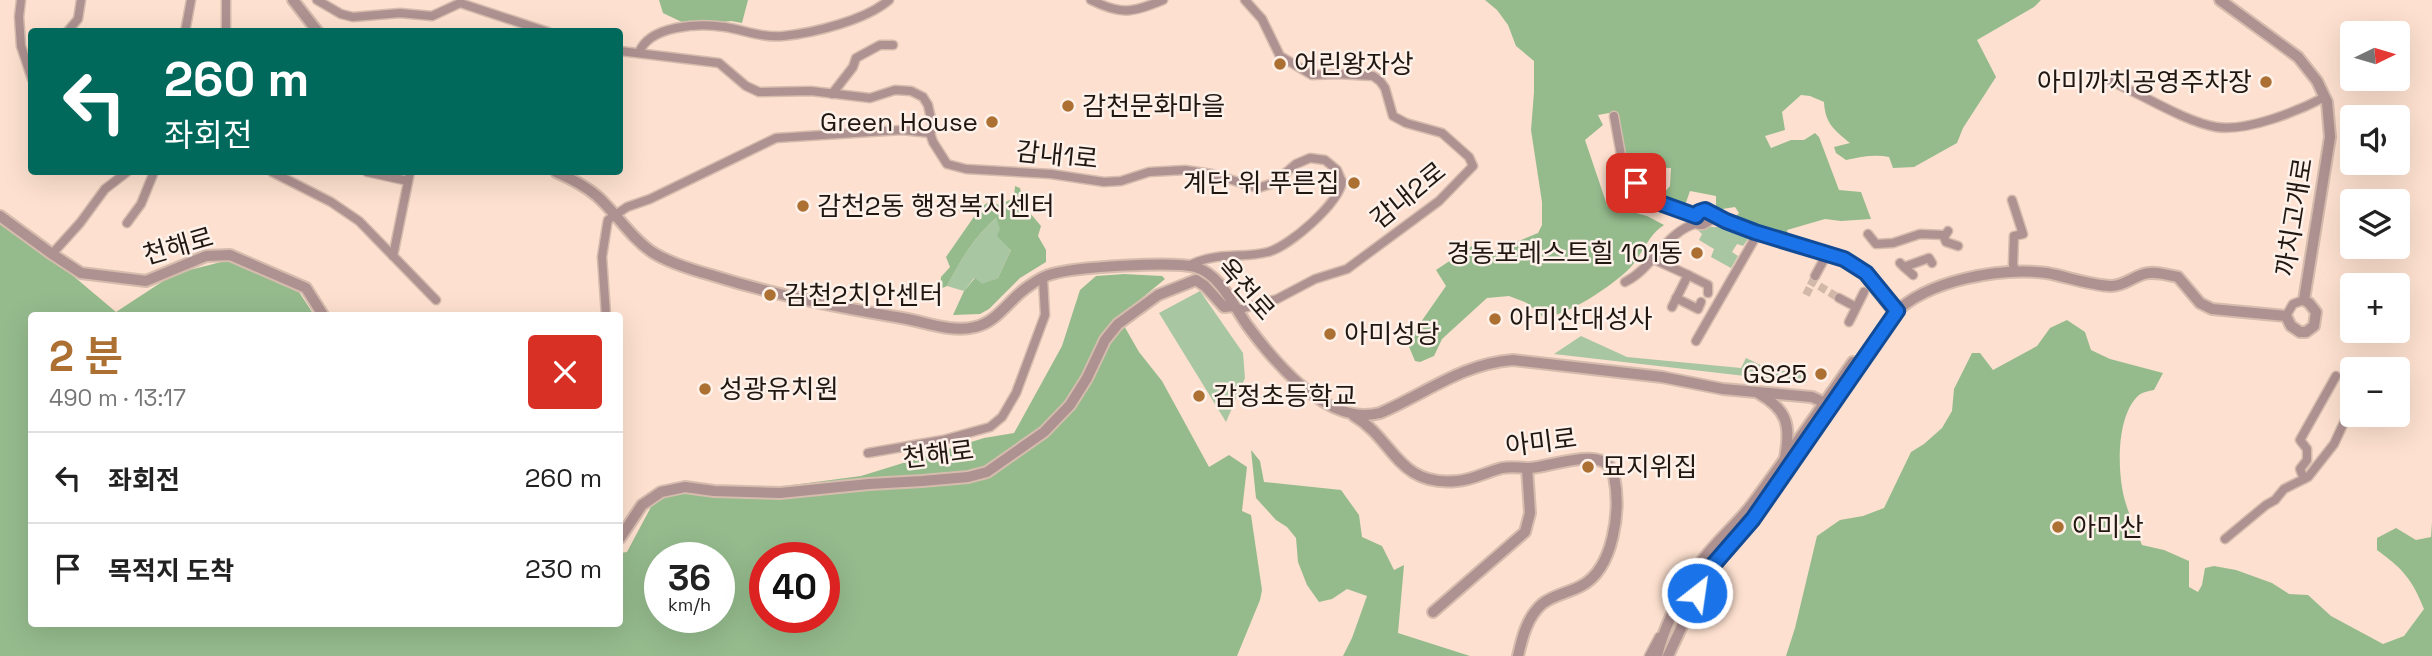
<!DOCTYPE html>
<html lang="ko">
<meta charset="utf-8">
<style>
:root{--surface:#fff;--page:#f6f6f6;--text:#222;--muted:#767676;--line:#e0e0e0;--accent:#ad7033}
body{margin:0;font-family:"Space Grotesk","Noto Sans KR",sans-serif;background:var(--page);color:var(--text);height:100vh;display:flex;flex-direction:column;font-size:26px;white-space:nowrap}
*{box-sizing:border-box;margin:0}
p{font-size:23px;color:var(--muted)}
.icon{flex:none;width:38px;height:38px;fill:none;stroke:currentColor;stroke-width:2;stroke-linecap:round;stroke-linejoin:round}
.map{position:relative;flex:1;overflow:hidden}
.panel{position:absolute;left:28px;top:312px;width:595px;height:315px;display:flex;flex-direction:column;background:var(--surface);border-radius:7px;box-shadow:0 7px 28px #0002}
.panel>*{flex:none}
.hud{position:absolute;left:28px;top:28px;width:595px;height:147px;border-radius:7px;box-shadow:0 7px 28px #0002;background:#00695c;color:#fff;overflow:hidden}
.needle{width:46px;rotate:85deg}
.tools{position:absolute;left:2340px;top:21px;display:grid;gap:14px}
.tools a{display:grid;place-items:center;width:70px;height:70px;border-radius:7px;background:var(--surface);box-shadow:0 7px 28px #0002;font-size:35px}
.speed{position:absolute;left:644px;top:542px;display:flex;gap:14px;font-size:35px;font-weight:700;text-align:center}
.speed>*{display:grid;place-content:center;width:91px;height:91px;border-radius:50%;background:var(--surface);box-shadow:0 7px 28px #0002;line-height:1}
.speed small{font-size:18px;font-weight:400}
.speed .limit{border:10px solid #d22;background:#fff;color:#111}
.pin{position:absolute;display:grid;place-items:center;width:60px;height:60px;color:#fff;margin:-30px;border-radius:14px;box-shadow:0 4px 10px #0006}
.me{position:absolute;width:77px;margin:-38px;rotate:30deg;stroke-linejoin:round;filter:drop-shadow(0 0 5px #0008)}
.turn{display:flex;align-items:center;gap:24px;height:147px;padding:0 21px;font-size:32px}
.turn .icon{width:91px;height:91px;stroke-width:2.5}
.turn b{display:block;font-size:49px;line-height:60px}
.round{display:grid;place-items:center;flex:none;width:74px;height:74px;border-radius:7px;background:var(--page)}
.head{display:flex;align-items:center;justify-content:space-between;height:119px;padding:0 21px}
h1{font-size:42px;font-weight:600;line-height:52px;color:var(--accent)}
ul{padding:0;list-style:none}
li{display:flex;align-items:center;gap:21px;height:91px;padding:0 21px;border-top:2px solid var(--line)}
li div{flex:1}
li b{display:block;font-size:26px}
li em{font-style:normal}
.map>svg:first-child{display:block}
.green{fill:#a8c6a2}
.forest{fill:#95bb8d;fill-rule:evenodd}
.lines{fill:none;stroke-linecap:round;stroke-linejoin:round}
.minor-tunnel{stroke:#d1b8a9;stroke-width:8;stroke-dasharray:8 4;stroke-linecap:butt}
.minor-casing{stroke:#d5bcad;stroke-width:11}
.tertiary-casing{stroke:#d5bcad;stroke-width:14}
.minor{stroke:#ae9191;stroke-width:8}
.tertiary{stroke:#ae9191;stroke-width:10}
.route-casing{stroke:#114b97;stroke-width:18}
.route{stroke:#1a73e8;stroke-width:12}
.poi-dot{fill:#ad7033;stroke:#fdf1ea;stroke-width:2.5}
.labels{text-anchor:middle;stroke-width:5;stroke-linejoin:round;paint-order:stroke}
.poi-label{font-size:26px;fill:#211711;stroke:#fdf1ea;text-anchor:start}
.street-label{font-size:26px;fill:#211711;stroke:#fdf1ea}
</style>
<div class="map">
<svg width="2432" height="656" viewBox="0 0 2432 656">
<rect width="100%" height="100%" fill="#fde0cf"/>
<!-- green -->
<g class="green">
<path d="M996,218L1011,250L998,278L982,285L974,278L964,291L947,286C960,261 974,237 996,218Z"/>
<path d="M1695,227H1723L1750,236L1743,246L1737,244L1732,252L1738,256L1731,268L1711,257L1714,249L1699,240L1702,234Z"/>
<path d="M1200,291L1243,353L1245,378L1226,422L1159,313Z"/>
<path d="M1581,336L1627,357L1741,368L1746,358L1771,370L1805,373L1807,383L1554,354Z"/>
</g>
<!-- forest -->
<g class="forest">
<path d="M659,0H748L742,23L731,21L690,26L663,13Z"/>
<path d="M1485,0H2041L2034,7L1977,40L1996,77L1963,128L1957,143L1914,167L1893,168L1889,157C1875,154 1860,157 1846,160L1836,153L1834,147L1850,143C1834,130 1825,123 1824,102L1810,96L1801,95L1782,112L1785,130L1765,136L1771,148L1791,140H1804L1815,133L1819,137L1839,190L1861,192L1871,219L1841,221L1825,219L1787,230L1789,239L1732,220L1739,213L1735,207L1716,210V196L1690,191L1683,211L1658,200L1670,186L1671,168L1625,167L1617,119L1609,113L1598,115L1603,125L1585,140L1607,205L1647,216L1664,225C1648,235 1642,255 1630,268C1611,287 1569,314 1544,318L1527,303L1509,296L1487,298L1442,339L1434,356L1420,362L1415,361L1407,342L1446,286L1436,270L1472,246L1484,255L1538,233L1542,225V202L1531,130L1534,92V61L1516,46L1508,25L1497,10Z"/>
<path d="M1015,186L1020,188L1024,206L1041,226L1038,236L1046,250V262L1020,278L989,309L980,314L953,315L964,291L975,278L982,284L998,278L1011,250L997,236L1000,229L996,218C974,237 960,261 947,286L940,289L941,277L950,267L946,257L980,208L990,201L999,205L1014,198Z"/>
<path d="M0,219L14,226L116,312L174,274L229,260L299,292L314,315H32V623H620V553L627,552L652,505L667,495L686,492L715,495L861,476L984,438L1014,433L1062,346L1080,290L1096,276L1124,274L1162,276L1165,279L1119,317L1139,352L1162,381L1209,467L1229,455L1247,467L1242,511L1251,515L1262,590L1260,600L1237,656H0ZM660,558H719V618H660ZM765,558H824V618H765Z"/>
<path d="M2067,320L2085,332L2091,350L2110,359L2163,373L2154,390C2149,391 2143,392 2139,395C2115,416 2117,477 2126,504C2130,518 2137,531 2142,545L2164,550L2189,561V587L2198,592L2202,585L2205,568L2214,566L2236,570L2272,583L2289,594L2308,595L2331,616L2383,644L2404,636L2424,609C2412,579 2403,569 2377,550V538L2396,528L2416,540L2431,537L2432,522V656H1786L1795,628L1817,536L1840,520L1863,516L1884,508L1911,452L1924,444L1942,428L1952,411L1954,389L1972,353H1980L1993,370L2037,346L2050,328Z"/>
<path d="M1251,450L1260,461L1264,482L1341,490L1359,515L1362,537L1382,546L1394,570L1404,565L1398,633L1470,656H1343L1352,638L1367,596L1347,589L1332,599L1319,602L1307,585L1298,562L1296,538L1287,527L1276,520L1256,498Z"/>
</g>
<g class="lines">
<!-- minor-tunnel -->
<g class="minor-tunnel">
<path d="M1809,280L1839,298"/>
<path d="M1806,295L1814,279"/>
</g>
<!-- minor casing -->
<g class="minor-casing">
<g id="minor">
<path d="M21,0L19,17L21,46L32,79"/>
<path d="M317,0L341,14L353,17L400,13L432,16L460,3L548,32"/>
<path d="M1091,0C1121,15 1132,13 1163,0"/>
<path d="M67,32L78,19L81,0"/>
<path d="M185,32L191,0"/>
<path d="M226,32V0"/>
<path d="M620,51L719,63L746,86L759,92L811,91L870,98L895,90L911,91L923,97L928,105L933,128L930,133L933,142L947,164L966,169L1051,174L1104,182L1121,181L1149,172L1185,170L1212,174L1258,188L1274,183L1296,164L1310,158L1325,160L1337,170L1342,182C1338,204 1290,246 1268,252C1240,259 1217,251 1188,266"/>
<path d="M639,53C649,25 699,23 725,27C744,30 763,38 783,36C814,33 866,20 889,0"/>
<path d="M2112,82C2144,95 2183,121 2216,127C2247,132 2298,111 2325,97"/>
<path d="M832,94L853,67L856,58L880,45H893"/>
<path d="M1614,116L1623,166L1626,172L1635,176L1643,194L1649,199L1696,216"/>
<path d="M272,172L331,202L359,221L436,300"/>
<path d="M367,172L408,181"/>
<path d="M2012,200L2023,234L2014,236L2013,265L2016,271"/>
<path d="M127,223L141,204L154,172"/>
<path d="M1948,231L1944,237L1946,242L1958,246"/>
<path d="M1868,234L1876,244L1893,243L1920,234L1945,235"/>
<path d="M52,254L80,223L105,189L127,172"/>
<path d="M393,256L410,172"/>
<path d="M1653,259L1688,275L1672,307"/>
<path d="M1900,263L1904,267L1929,258L1932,263"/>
<path d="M1904,267L1913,275"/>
<path d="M1688,275L1708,285V293"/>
<path d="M1815,276L1827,254"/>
<path d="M1625,282C1654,268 1665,231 1698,223"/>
<path d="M1676,298L1698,309L1701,302"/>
<path d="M1839,298L1856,307"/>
<path d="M1237,310L1277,299L1315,279L1347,269L1439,201L1473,166L1469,157L1442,133L1406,123L1393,116L1385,88L1380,81L1373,76L1337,74L1312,75L1280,56L1262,19L1245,0"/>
<path d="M1894,314L1863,275L1842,262L1713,219L1703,225H1699L1697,214L1705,210L1726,221L1758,233L1844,259L1866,273L1897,311"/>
<path d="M606,315L602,257L607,225L608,220L627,207L650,199L776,138L902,130L930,133"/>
<path d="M2286,316L2293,304L2304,300"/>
<path d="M1849,322L1864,292"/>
<path d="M1696,341L1758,233"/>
<path d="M868,453L943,440L990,427L1002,417L1016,393L1045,315L1043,278"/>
<path d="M2304,479L2300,469L2307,460V449L2300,440L2336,376"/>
<path d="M2225,539L2266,505L2275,500L2284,489L2308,477L2334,444L2352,405"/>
<path d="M1649,656L1659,637"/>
</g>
</g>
<!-- tertiary casing -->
<g class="tertiary-casing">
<g id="tertiary">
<path d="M293,0L318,32"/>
<path d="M556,172C570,178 585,186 597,196C617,214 630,237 652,252C669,263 693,270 711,275C774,295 837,307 902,318C926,322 951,333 975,327C998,322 1010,298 1029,286C1036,281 1044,276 1052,274C1076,267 1172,261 1195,267C1220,274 1233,305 1247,325C1275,363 1328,427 1380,413C1427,393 1461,364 1513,360L1662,377L1723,389L1812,397L1832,406"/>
<path d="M0,216L52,254L81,273L146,281L206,256L230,255L306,288L323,315"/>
<path d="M1758,393C1788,410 1791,426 1785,458"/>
<path d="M1354,416C1394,439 1397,487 1457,481C1473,480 1486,472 1502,468C1512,466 1520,468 1529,468C1552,467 1607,443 1614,476C1621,510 1614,569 1581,586C1568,593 1553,595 1542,604C1527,617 1522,638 1518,656"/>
<path d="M620,538L642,505L661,492L685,487L714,491L780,493L869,484L922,481L968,477L987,472L1044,432L1070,405L1087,378L1105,340L1118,324L1158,295L1196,280L1205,286L1224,307L1234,306"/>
<path d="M1433,612L1525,532L1530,513L1527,468"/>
<path d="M1657,656C1663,629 1682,591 1697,568C1712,544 1737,525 1753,503C1788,456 1820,409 1853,362"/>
<path d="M1668,656L1707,572L1753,519L1894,314C1927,280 2001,267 2047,273C2068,277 2089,285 2111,286C2123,286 2130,279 2141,275C2152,270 2167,275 2178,277L2200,303L2212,309L2286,316L2291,326L2300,332H2306L2314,326L2316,312L2309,303L2304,300L2330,137L2327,102L2317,81L2298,57L2220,0"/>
</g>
</g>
<!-- minor -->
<use href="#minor" class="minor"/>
<!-- tertiary -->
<use href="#tertiary" class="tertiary"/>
</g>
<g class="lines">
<!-- route casing -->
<g class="route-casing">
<path id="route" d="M1636,183L1649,199L1696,216L1699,212L1705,210L1726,221L1755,232L1844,259L1866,273L1897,311L1753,519L1707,572L1697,593"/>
</g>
<!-- route -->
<use href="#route" class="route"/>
</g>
<!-- markers -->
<g class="poi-dot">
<circle cx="1280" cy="64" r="7"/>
<circle cx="2266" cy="82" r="7"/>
<circle cx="1068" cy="106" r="7"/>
<circle cx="992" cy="122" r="7"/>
<circle cx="1354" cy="183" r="7"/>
<circle cx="803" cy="206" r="7"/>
<circle cx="1697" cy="253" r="7"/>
<circle cx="770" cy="295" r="7"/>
<circle cx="1495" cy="319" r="7"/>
<circle cx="1330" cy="334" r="7"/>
<circle cx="1821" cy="374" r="7"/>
<circle cx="705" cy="389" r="7"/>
<circle cx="1199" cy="396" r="7"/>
<circle cx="1588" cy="467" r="7"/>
<circle cx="2058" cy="527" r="7"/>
</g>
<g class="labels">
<!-- poi labels -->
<g class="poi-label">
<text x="1294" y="73">어린왕자상</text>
<text x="2252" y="91" text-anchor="end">아미까치공영주차장</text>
<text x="1082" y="115">감천문화마을</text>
<text x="978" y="131" text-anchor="end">Green House</text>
<text x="1340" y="192" text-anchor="end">계단 위 푸른집</text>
<text x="817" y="215">감천2동 행정복지센터</text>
<text x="1683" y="262" text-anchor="end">경동포레스트힐 101동</text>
<text x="784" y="304">감천2치안센터</text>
<text x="1509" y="328">아미산대성사</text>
<text x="1344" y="343">아미성당</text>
<text x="1807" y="383" text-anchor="end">GS25</text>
<text x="719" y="398">성광유치원</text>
<text x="1213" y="405">감정초등학교</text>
<text x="1602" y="476">묘지위집</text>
<text x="2072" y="536">아미산</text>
</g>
<!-- street labels -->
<g class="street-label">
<text transform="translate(1057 155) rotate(6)" y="9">감내1로</text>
<text transform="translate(1408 195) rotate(-39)" y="9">감내2로</text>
<text transform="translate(2294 217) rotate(-81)" y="9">까치고개로</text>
<text transform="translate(178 246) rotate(-16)" y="9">천해로</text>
<text transform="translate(1246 289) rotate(49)" y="9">옥천로</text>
<text transform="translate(1541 442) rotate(-7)" y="9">아미로</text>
<text transform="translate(938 454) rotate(-7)" y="9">천해로</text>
</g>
</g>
</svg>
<div class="tools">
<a><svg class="needle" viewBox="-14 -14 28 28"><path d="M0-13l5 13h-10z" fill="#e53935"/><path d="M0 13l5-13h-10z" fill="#767676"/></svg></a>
<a><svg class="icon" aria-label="sound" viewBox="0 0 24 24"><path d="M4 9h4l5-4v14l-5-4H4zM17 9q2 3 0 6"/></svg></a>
<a><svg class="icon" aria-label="layers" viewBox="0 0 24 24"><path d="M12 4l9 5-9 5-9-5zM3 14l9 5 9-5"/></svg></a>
<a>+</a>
<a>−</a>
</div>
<div class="speed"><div>36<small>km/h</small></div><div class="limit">40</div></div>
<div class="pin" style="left:1636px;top:183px;background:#d93025"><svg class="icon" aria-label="arrive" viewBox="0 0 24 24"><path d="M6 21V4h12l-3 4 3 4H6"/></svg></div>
<svg class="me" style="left:1697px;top:593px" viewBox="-20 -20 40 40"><circle r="17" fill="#1a73e8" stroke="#fff" stroke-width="3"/><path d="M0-11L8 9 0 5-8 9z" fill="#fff"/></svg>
<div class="hud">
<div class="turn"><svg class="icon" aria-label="left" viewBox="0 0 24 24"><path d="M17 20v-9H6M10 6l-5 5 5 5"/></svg><div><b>260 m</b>좌회전</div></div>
</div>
<section class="panel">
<div class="head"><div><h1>2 분</h1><p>490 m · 13:17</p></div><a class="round" style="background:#d93025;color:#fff"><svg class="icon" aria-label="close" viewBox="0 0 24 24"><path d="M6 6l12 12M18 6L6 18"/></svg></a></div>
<ul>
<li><svg class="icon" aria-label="left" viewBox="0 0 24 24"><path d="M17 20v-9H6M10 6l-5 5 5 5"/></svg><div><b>좌회전</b></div><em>260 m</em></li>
<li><svg class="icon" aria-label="arrive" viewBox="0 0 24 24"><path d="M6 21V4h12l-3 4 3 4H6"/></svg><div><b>목적지 도착</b></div><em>230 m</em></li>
</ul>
</section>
</div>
